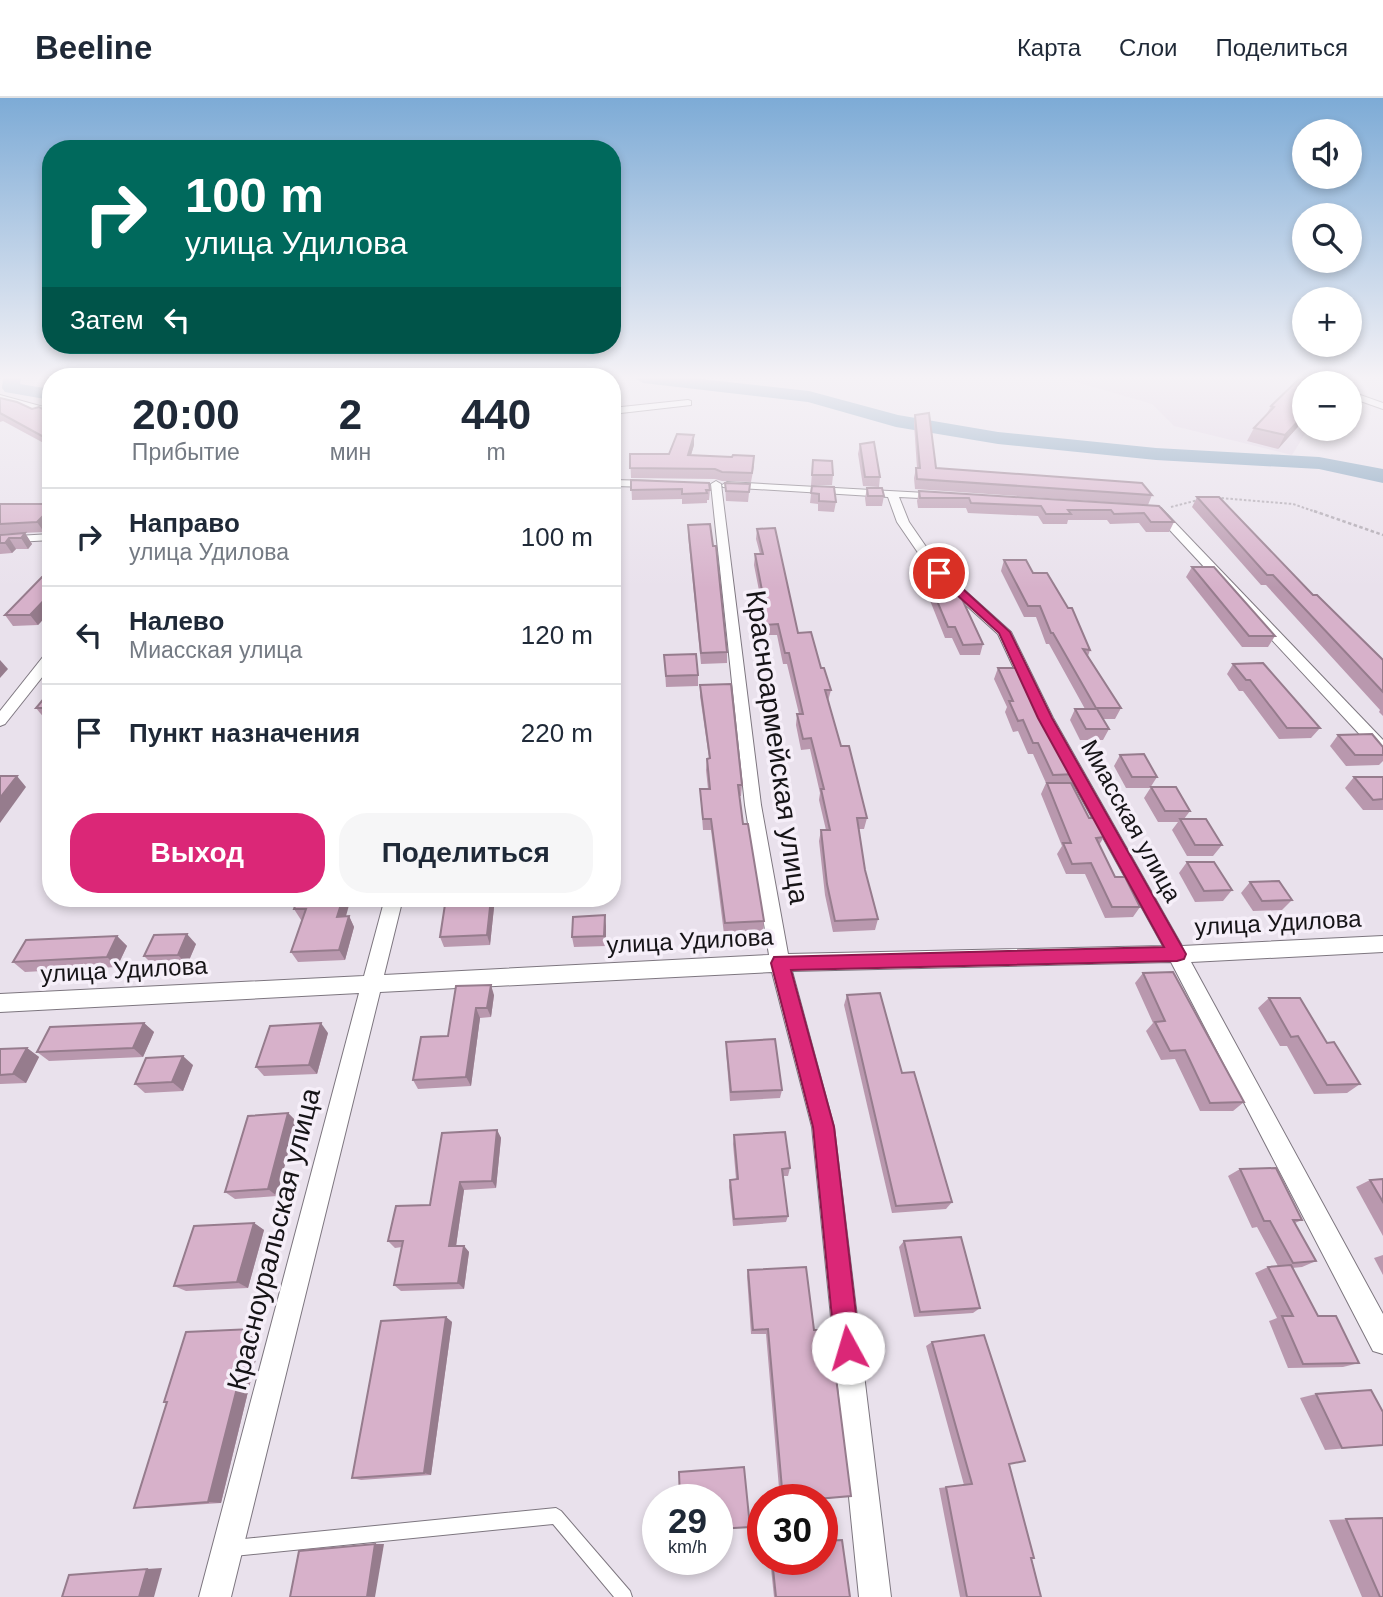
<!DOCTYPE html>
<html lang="ru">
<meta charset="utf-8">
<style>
:root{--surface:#fff;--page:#f6f6f7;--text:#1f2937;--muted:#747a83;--line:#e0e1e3;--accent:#db2777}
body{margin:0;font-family:Helvetica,sans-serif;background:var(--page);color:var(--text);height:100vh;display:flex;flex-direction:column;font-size:26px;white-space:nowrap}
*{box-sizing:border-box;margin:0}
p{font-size:23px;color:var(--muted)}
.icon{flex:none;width:38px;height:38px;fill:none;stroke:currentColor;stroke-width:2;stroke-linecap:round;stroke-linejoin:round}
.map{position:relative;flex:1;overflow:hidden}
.details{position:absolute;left:42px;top:270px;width:579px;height:539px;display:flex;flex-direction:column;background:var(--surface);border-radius:28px;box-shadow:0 4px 10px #0003}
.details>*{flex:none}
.banner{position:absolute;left:42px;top:42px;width:579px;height:214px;border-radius:28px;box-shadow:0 4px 10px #0003;background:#00695c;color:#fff;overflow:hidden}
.fabs{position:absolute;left:1292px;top:21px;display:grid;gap:14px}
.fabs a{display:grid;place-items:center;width:70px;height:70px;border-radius:50%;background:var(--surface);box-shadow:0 4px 10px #0003;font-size:35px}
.speed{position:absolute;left:642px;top:1386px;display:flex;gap:14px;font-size:35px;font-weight:700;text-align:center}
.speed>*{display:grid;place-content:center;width:91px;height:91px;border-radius:50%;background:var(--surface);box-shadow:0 4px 10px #0003;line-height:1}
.speed small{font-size:18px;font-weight:400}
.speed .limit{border:10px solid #d22;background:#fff;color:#111}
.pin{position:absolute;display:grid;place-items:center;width:60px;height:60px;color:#fff;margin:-30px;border:4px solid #fff;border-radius:50%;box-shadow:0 2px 7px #0007}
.me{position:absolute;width:77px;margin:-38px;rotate:354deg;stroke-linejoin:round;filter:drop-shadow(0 0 5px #0008)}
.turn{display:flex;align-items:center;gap:24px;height:147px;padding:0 28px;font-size:32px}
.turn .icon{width:91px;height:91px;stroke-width:2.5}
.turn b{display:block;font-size:49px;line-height:60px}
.then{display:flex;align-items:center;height:66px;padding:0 28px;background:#0003;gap:14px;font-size:26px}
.eta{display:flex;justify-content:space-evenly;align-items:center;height:119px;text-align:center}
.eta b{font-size:42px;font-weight:700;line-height:49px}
.action{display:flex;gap:14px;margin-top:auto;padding:14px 28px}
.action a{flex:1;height:80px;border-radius:28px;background:var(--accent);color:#fff;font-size:28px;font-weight:700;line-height:80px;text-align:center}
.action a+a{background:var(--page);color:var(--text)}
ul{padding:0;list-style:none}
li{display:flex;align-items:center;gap:21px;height:98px;padding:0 28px;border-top:2px solid var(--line)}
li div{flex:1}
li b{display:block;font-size:26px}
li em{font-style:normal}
header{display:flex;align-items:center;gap:42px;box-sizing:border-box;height:98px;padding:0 35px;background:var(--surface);border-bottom:2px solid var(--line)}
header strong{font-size:33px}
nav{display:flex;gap:38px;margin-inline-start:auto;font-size:24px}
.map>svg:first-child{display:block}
.built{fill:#e0d3e4}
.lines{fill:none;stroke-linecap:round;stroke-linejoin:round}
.river{fill:#7c9eba;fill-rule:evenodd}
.lane-casing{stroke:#7d767f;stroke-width:2}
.street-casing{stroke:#7d767f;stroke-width:2}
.path-far1{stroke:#aaa3ac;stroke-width:2;stroke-dasharray:2.5 2;stroke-linecap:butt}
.path{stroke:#aaa3ac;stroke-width:2.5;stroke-dasharray:3.5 2.5;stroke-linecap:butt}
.lane{fill:#fff;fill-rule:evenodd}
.street{fill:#fff;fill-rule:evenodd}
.wall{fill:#b998ae}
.shaded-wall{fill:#967c8d}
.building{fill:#d7b1ca;stroke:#967c8d;stroke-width:2}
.route{fill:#db2777;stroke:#8e194d;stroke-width:2}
.labels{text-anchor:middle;stroke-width:7;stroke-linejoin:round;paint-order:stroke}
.street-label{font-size:24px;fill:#161417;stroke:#f6eff9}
.near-street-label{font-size:28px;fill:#161417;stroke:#f6eff9}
</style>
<header>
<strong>Beeline</strong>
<nav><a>Карта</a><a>Слои</a><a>Поделиться</a></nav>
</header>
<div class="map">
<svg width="1383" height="1499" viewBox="0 0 1383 1499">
<rect width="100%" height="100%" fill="#e9e1ec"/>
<!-- built -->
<path class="built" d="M1062,280H1284L1304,287V331H1308L1292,357L1174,328L1152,306Z"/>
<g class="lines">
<!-- river -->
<g class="river">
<path d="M3,280H21L20,286L51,291V302L5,294L2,290Z"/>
<path d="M634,280H693L809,293L898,317L998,334L1156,350L1319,359L1383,371V385L1319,371L1156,362L998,346L896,329L808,304L643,285Z"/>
</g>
<!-- lane casing -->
<g class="lane-casing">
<path id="lane" d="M556,1410L561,1413L630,1493L632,1499H614L553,1426L234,1458L229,1455L226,1450L229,1445L234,1442Z"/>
</g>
<!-- street casing -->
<g class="street-casing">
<g id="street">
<path d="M1349,293L1383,305V311L1349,299Z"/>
<path d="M0,297L51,311V317L0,303Z"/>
<path d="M688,302L691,303V307L612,316V310Z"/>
<path d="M612,382L654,383L659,386L654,389L612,388Z"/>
<path d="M716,383L721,386L761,707L788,856L1163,848L1037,620L998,536L934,478L897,424L888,399L723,389L722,387L727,384L944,396V400L940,401L899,399L909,424L942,472L1011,534L1053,620L1182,848L1383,838V854L1191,864L1383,1216V1256L1373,1253L1171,864L792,873L834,1029L891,1499H859L812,1029L772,874L380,894L231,1499H199L359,895L0,914V896L364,878L385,800H403L384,877L769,857L745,707L711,386Z"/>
<path d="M1153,410H1161L1383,642V656L1377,655L1153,414Z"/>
<path d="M51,436V442L0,445V439Z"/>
<path d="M51,554V568L5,626L0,628V613L46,555Z"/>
</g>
</g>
<!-- path-far1 -->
<g class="path-far1">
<path d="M1208,399L1293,406L1319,415"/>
<path d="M1171,409L1198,402"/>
</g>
<!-- path -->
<path class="path" d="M1314,413L1383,437"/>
<!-- lane -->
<use href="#lane" class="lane"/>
<!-- street -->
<use href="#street" class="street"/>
</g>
<!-- wall -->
<g class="wall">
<path d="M1304,285V322L1278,351L1247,343L1254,330L1266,317L1271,308Z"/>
<path d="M0,300L32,311L51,315V349L3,323L0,324Z"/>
<path d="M915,317L936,370L1152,397L1148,407L915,391L914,380L916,370H917L914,326Z"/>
<path d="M860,346L880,379L879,389L863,388L858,356Z"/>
<path d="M694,347L691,357L754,368L751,384L722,383L715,381L631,380L630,356H669Z"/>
<path d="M813,362L833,377L832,387H811Z"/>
<path d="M631,382L710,392L709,402H707V405L682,406V401L632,402Z"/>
<path d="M725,385L750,386L748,404L726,403Z"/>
<path d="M812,388L836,404L834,414L818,413V406L810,405Z"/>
<path d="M867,390L884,398L882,408H866L865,400Z"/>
<path d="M919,393L1159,408L1174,424L1169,434H1146L1139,425L1110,426L1107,422H1068L1067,426H1043L1038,418L968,415L966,410H918L917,403Z"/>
<path d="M1197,399L1313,497L1383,562V618L1379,614L1380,612L1266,487H1261L1192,409Z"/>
<path d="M0,406H51V427L44,434L0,436Z"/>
<path d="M688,427L727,554V565L701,566L688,437Z"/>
<path d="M757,431L798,535L821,570L831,592L828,603L841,648L867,720L864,731H858L865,772L878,821L875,832L833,834L825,797L819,743L821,732H826L819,702L820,695L810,651L801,652L796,627L797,616H799L787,566H783L777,537H764L760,519L761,508H762L754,467L755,456H760L756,441Z"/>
<path d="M25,435L32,446L28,451H16L12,455L0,456V437Z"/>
<path d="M1004,462L1033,475L1090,552L1088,558L1121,610L1115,621H1103L1109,631L1103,642H1080L1070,622L1075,611H1085L1049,546H1046L1036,519H1024L1001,473Z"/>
<path d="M921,465L983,546L980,557H960L952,540H945L919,475Z"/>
<path d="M1192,469L1275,538L1268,549H1242L1186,479Z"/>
<path d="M51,479V513L38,527L13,528L5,517Z"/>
<path d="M664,557L698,577V588L666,589Z"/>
<path d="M1233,566L1320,630L1311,640L1279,641L1243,593H1239L1227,576Z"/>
<path d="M998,570L1028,588L1026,593L1042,624L1077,676L1072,686L1089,720L1104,739L1099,747L1115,779L1140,809L1133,819L1105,820L1085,776H1066L1057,756L1062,748L1041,696L1046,685L1033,656H1028L1018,633L1013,634L1005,614L1007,609L994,581Z"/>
<path d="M700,587L742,687L741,698H739L743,726L764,823L763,834L724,836L711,732H703L700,691H708L706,672L707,661L709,660L700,598Z"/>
<path d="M36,610H51V621H45Z"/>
<path d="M1338,637L1383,649V663L1379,667L1346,668L1330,648Z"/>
<path d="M1120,657L1157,679L1150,690H1126L1114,668Z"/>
<path d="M1354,679H1383V712H1363L1345,690Z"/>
<path d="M1151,689L1190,713L1184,721L1222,747L1213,758H1187L1172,732L1178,724H1158L1144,700Z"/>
<path d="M1187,764L1232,792L1223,803L1195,804L1179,775Z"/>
<path d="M1250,784L1292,802L1282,812L1253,813L1241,795Z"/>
<path d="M298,800L346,818H349L354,829L345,862L298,864L291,854L302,822H301L294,811Z"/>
<path d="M446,800H495L490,847L444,849L440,839Z"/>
<path d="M606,828V848L574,849L572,839Z"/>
<path d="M117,838L127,848L117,869L25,874L13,864Z"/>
<path d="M196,846L187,867L154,868L144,858Z"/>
<path d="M1143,875L1244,1004L1233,1013H1200L1175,961L1161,962L1146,933L1153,925L1135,885Z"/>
<path d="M456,888L494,897L491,919L480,920L471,988L418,991L413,982L448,938Z"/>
<path d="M847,897L902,975L952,1104L946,1111L892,1115L844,907Z"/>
<path d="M1269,900L1327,945L1360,986L1347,995L1314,996L1287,948H1280L1258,910Z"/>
<path d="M144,925L154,934L143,959L49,963L37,954Z"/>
<path d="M328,935L317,976L264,978L256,969Z"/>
<path d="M726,944L782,992L780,1000L730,1003L726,953Z"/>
<path d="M27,950L39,959L26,985L0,986V951Z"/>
<path d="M193,967L183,993L145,995L135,986Z"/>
<path d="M288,1015L296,1023L277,1098L235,1101L225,1094Z"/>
<path d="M497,1032L501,1040L496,1090L464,1092L456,1148H464L469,1154L464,1191L401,1193L394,1187L402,1149L395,1150L388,1143L430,1107Z"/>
<path d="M734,1037L790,1070L788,1078H783L788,1118L786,1124L733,1128L729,1089L730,1082L736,1081L733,1046Z"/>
<path d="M1240,1071L1302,1122L1295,1125L1316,1163L1302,1169L1292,1170L1318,1218L1359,1265L1343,1269L1288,1270L1269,1223L1277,1220L1255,1175L1268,1169L1278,1168L1257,1129L1252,1130L1228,1078Z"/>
<path d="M1383,1081V1138L1356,1089L1370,1082Z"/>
<path d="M254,1125L264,1132L248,1190L186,1193L174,1188Z"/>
<path d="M904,1143L980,1210L973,1215L914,1219L899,1149Z"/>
<path d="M1383,1157V1177L1374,1160Z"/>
<path d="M748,1172L851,1398L814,1402H780L766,1236H751L747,1178Z"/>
<path d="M446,1219L452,1224L431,1377L361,1382L352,1380Z"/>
<path d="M262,1236L221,1405L149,1410H134L167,1305L164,1304Z"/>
<path d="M932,1244L1025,1363L1009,1366L1041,1499H960L939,1390L964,1387L926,1248Z"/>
<path d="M1316,1296L1383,1314V1347L1325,1352L1300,1300Z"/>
<path d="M1383,1420V1499H1362L1329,1422Z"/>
<path d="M770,1461H822L850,1499H774Z"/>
</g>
<!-- shaded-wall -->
<g class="shaded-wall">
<path d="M1304,317V322L1278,351L1285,337Z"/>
<path d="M694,337V347L688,367V357Z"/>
<path d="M51,410V427L44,434L37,424Z"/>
<path d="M25,435L32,446L28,451L21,440Z"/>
<path d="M9,440L16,451L12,455L5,445Z"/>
<path d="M51,495V513L38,527L30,517Z"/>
<path d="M0,562L8,571L0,580Z"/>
<path d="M17,678L26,689L0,725V700Z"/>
<path d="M343,800H351L343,829L337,819Z"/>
<path d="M491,800H495L490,847L487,837Z"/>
<path d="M605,817L606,828V848L604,838Z"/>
<path d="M349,818L354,829L345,862L339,852Z"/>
<path d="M187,836L196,846L187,867L178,857Z"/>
<path d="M117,838L127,848L117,869L107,859Z"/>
<path d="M491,887L494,897L491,919L487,910Z"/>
<path d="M476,910L480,920L471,988L466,979Z"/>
<path d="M144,925L154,934L143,959L133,950Z"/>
<path d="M321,925L328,935L317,976L309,967Z"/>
<path d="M27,950L39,959L26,985L13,976Z"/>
<path d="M183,958L193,967L183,993L172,984Z"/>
<path d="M288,1015L296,1023L277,1098L268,1091Z"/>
<path d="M497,1032L501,1040L496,1090L492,1083Z"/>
<path d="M460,1084L464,1092L455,1155L449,1148Z"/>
<path d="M254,1125L264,1132L248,1190L237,1184Z"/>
<path d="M464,1148L469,1154L464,1191L458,1185Z"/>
<path d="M446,1219L452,1224L431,1377L424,1375Z"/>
<path d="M252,1231L262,1236L221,1405L208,1404Z"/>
<path d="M375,1446H384L375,1499H367Z"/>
<path d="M162,1470L154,1499H139L147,1471Z"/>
</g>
<!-- building -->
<g class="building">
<path d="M1300,280H1319L1333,284L1332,285H1304V317L1285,337L1254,330L1274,309L1271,308Z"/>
<path d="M0,300L17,304L32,311L39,309L51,315V343L0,315Z"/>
<path d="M929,315L936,370L1142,385L1152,397L917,381L916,370H920L915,317Z"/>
<path d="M677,336L694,337L688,357L732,359L733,357L754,358L752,375L722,374L715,371L630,370V356H669Z"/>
<path d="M874,344L880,379H865L860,346Z"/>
<path d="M813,362L832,363L833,377H812Z"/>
<path d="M631,382L709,385L710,392H706L707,395L682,396V391L631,392Z"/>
<path d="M725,385L750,386L749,394L726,393Z"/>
<path d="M812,388L834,389L836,404L819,403V396L811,395Z"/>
<path d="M867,390H882L884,398H868Z"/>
<path d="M919,393L1159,408L1174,424H1151L1144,415L1114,416L1111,412H1068L1071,416H1046L1041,408L971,405L969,400H920Z"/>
<path d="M1197,399H1219L1313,497H1317L1383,562V594L1273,477H1267Z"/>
<path d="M0,406H51V410L37,424L0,426Z"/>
<path d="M710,426L713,448H716L727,554L701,555L688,427Z"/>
<path d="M775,430L798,535L811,534L821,570H824L831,592H825L841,648H849L867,720H857L865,772L878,821L835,823L827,786L821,732H830L821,691H824L811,640L803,641L797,616H803L789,555H785L778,526L765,527L761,508H765L755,456H763L757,431Z"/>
<path d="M25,435L21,440H9L5,445H0V437Z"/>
<path d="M1004,462H1026L1033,475H1047L1068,510H1072L1090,552L1083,551L1121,610H1096L1053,535H1051L1040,508H1028Z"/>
<path d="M921,465H931L956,488L983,546L963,547L955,529H948Z"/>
<path d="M1192,469H1214L1275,538H1249Z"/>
<path d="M42,479H51V495L30,517H5Z"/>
<path d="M696,556L698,577L666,578L664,557Z"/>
<path d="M1263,565L1320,630H1287L1250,582H1246L1233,566Z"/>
<path d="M998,570H1020L1028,588H1024L1042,624H1047L1061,654H1064L1077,676L1053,677L1038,645H1033L1023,622L1018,623L1009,603H1013Z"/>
<path d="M731,586L742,687H738L743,726H748L764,823L725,825L711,721H703L700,691H710L707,661L710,660L700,587Z"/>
<path d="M51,592V610H36Z"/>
<path d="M1075,611H1097L1109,631H1086Z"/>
<path d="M1372,636L1383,649V657H1355L1338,637Z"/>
<path d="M1144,656L1157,679H1132L1120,657Z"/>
<path d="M0,678H17L0,700Z"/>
<path d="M1354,679H1383V701L1373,702Z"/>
<path d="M1047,685H1071L1089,720H1094L1104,739L1096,740L1115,779H1125L1140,809H1112L1091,765L1072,766L1063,745H1071Z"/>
<path d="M1151,689H1176L1190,713H1165Z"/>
<path d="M1180,721H1206L1222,747H1195Z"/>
<path d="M1187,764H1214L1232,792L1204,793Z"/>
<path d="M1279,783L1292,802L1262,803L1250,784Z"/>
<path d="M298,800H343L337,819L349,818L339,852L291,854L306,811H294Z"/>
<path d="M446,800H491L487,837L440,839Z"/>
<path d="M605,817L604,838L572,839L573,819Z"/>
<path d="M187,836L178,857L144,858L154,837Z"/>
<path d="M117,838L107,859L13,864L26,842Z"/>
<path d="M1173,874L1244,1004L1210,1005L1185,952L1170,953L1155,924L1165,923L1143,875Z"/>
<path d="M491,887L487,910H476L466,979L413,982L421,939L448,938L456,888Z"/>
<path d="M880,895L902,975L914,974L952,1104L896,1108L847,897Z"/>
<path d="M1269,900H1300L1327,945L1334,944L1360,986L1327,987L1298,938L1291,939Z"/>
<path d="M144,925L133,950L37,954L50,929Z"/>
<path d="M321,925L309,967L256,969L270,928Z"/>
<path d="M775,941L782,992L731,994L726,944Z"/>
<path d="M27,950L13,976L0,977V951Z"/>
<path d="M183,958L172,984L135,986L146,960Z"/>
<path d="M288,1015L268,1091L225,1094L248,1018Z"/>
<path d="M497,1032L492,1083L460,1084L449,1148H464L458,1185L394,1187L403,1143H388L396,1108L430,1107L442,1035Z"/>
<path d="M785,1034L790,1070L782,1071L788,1118L734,1121L730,1082L738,1081L734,1037Z"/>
<path d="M1276,1070L1302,1122H1293L1316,1163L1293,1165L1270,1123H1264L1240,1071Z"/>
<path d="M1383,1081V1104L1370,1082Z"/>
<path d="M254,1125L237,1184L174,1188L194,1128Z"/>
<path d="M961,1139L980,1210L920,1214L904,1143Z"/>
<path d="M1291,1167L1318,1218H1336L1359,1265L1303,1266L1282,1218H1293L1268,1169Z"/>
<path d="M806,1169L814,1232H830L851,1398L805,1402H783L768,1231L753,1232L748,1172Z"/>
<path d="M446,1219L424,1375L352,1380L381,1223Z"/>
<path d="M252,1231L208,1404L134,1410L167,1304H164L186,1234Z"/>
<path d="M984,1237L1025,1363L1009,1366L1034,1460H1031L1041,1499H967L946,1389L972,1386L932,1244Z"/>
<path d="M1371,1292L1383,1314V1347L1342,1350L1316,1296Z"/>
<path d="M744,1369L750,1429L718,1431V1402H680L679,1374Z"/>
<path d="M1383,1420V1499H1380L1346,1421Z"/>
<path d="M842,1442L850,1499H776L772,1461H822V1443Z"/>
<path d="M375,1446L367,1499H290L299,1453Z"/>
<path d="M147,1471L139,1499H62L69,1477Z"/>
</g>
<!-- sky -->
<linearGradient id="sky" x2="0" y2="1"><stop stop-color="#7dabd6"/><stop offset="0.57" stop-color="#f5f2f6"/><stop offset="1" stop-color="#f5f2f6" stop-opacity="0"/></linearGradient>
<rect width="1383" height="490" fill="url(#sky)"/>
<!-- route -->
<path class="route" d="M935,472H942L1010,534L1052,620L1186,856L1184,861L1177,863L791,872L834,1029L860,1250L856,1259L848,1263L839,1259L835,1250L813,1029L771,865L774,859L1164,849L1038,620L999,535L935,477Z"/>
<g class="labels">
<!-- street labels -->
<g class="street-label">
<text transform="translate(1131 723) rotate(61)" y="8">Миасская улица</text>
<text transform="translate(1278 825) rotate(-3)" y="8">улица Удилова</text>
<text transform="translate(690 843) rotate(-3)" y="8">улица Удилова</text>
<text transform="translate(124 872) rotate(-3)" y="8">улица Удилова</text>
</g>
<!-- near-street labels -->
<g class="near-street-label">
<text transform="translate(778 649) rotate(82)" y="10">Красноармейская улица</text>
<text transform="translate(273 1141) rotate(-76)" y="10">Красноуральская улица</text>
</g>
</g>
</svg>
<div class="fabs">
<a><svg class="icon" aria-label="sound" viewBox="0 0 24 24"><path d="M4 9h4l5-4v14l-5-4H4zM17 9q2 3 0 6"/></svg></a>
<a><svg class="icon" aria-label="search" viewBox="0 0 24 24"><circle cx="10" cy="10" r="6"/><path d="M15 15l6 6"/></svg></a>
<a>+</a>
<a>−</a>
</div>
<div class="speed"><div>29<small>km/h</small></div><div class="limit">30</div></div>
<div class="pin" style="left:939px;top:475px;background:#d93025"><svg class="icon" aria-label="arrive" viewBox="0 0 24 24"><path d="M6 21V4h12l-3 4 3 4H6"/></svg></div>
<svg class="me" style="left:848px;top:1250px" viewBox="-20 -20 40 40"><circle r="19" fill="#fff"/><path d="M0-13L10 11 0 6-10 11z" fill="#db2777"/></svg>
<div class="banner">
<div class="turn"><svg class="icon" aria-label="right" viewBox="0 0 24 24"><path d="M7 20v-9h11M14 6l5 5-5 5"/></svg><div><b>100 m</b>улица Удилова</div></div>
<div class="then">Затем<svg class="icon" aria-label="left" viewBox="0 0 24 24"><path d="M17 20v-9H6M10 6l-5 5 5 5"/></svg></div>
</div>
<section class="details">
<div class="eta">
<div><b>20:00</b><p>Прибытие</p></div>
<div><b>2</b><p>мин</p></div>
<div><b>440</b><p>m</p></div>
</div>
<ul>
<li><svg class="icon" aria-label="right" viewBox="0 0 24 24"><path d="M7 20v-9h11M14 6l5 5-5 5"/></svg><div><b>Направо</b><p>улица Удилова</p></div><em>100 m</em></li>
<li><svg class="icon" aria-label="left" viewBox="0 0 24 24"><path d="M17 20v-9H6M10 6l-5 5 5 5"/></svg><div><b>Налево</b><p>Миасская улица</p></div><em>120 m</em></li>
<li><svg class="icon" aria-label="arrive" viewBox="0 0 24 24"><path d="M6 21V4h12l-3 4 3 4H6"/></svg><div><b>Пункт назначения</b></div><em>220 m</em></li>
</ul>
<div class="action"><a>Выход</a><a>Поделиться</a></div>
</section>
</div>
